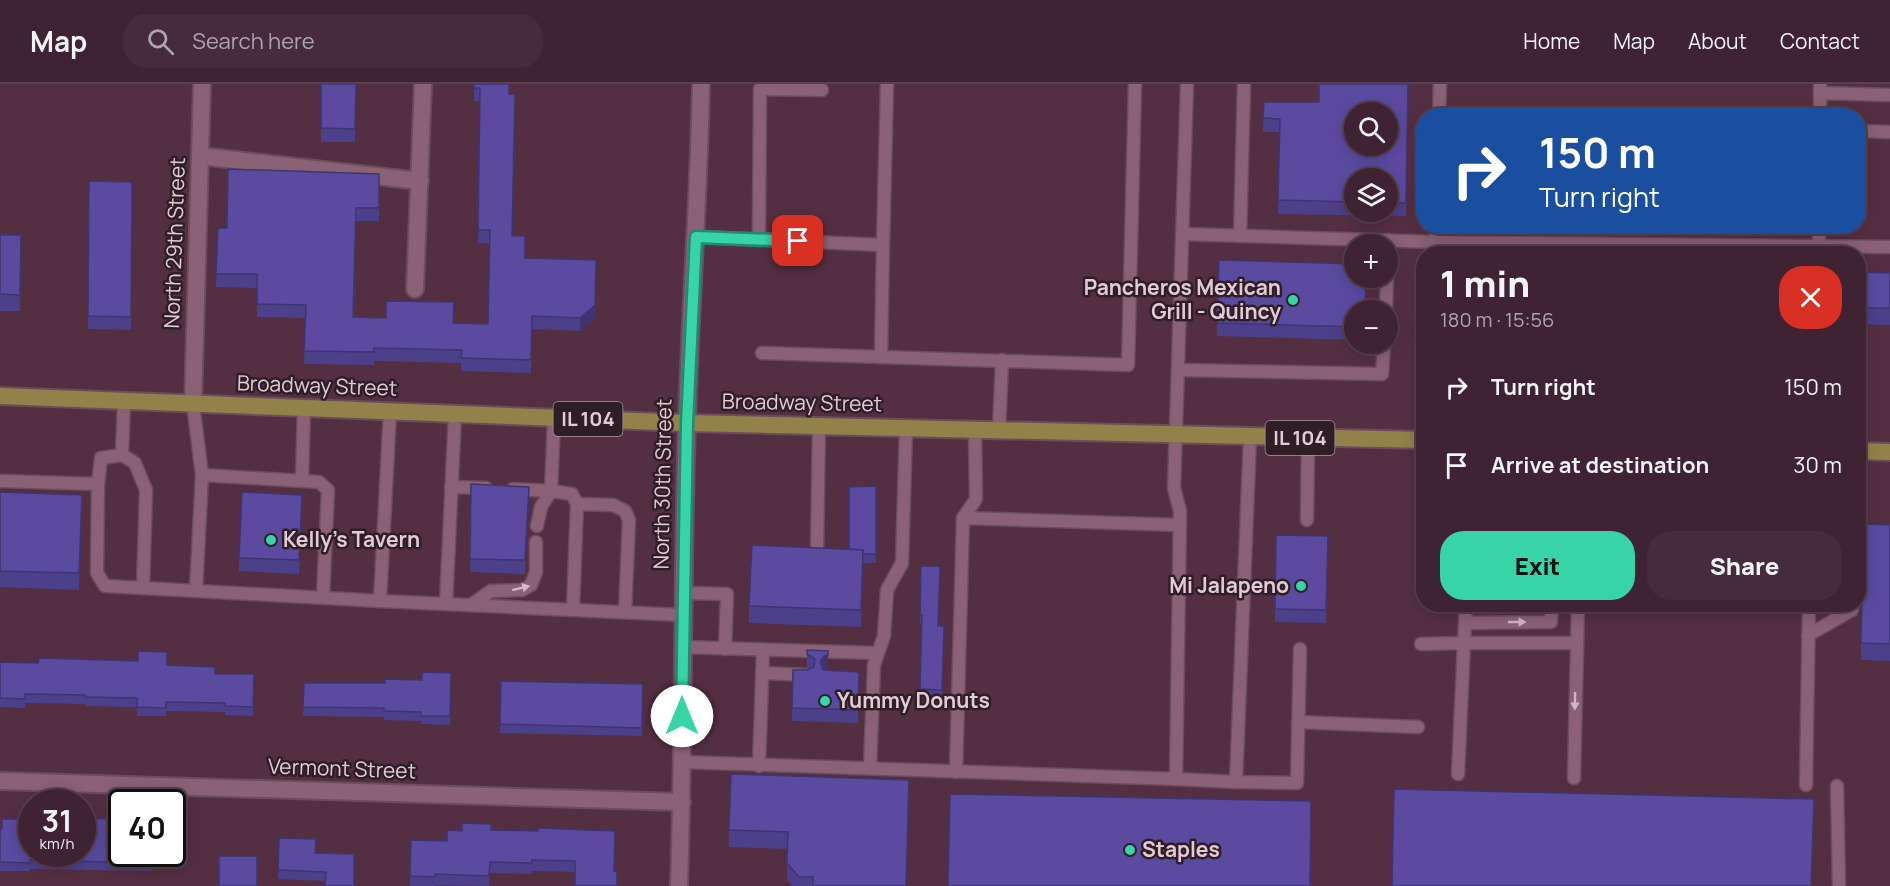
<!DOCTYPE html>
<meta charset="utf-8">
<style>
:root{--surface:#3f2332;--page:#462b3a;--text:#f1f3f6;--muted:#ada4ac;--line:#58404d;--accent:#37d4a6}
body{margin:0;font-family:Manrope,sans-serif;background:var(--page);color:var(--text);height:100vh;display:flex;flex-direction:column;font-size:22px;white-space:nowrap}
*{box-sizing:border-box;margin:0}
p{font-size:20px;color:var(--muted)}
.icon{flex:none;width:33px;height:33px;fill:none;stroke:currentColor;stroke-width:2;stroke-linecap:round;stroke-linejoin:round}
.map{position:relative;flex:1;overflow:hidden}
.details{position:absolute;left:1416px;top:162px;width:450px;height:366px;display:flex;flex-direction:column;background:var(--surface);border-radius:24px;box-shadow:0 3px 15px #0003,0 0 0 2px var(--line)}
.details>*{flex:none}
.guide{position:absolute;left:1416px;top:24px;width:450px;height:126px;border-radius:24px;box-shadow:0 3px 15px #0003,0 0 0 2px var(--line);background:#1a4fa0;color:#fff;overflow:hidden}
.buttons{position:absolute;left:1344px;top:18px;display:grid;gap:12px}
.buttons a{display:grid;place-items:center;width:54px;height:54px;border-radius:50%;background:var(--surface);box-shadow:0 3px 15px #0003,0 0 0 2px var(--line);font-size:30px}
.speed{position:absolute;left:18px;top:705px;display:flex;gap:12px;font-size:30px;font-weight:700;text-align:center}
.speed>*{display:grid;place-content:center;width:78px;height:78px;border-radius:50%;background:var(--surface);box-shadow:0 3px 15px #0003,0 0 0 2px var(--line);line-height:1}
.speed small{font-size:15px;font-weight:400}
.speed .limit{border:3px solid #111;border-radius:9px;background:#fff;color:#111}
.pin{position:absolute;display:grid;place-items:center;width:51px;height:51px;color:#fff;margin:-26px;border-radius:12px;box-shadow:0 3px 9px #0006}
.me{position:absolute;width:66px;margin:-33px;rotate:0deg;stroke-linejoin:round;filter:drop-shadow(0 0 4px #0008)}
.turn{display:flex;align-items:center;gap:21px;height:126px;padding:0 24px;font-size:27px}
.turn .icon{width:78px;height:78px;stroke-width:2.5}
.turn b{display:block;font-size:42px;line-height:51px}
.round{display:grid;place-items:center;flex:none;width:63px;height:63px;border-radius:24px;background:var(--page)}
.summary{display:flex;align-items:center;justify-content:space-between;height:102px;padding:0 24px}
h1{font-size:36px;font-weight:800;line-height:45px}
.cta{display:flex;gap:12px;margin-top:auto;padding:12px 24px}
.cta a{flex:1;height:69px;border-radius:24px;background:var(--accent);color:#111;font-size:24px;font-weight:800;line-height:69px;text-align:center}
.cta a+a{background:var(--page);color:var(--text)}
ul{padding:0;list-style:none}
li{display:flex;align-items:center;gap:18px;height:78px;padding:0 24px}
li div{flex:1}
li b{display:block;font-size:22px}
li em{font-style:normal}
header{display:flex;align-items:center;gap:36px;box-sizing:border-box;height:84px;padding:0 30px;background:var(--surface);border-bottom:2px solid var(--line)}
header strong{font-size:28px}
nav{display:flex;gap:33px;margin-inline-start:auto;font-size:21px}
.search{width:420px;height:54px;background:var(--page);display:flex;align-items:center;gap:15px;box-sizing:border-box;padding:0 21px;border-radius:24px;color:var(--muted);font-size:22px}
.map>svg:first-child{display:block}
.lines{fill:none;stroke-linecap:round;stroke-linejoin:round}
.service-casing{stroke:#6c4c5d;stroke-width:15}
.minor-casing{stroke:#6c4c5d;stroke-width:20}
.tertiary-casing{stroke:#6c4c5d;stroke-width:20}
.primary-casing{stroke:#6c4c5d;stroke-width:20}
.service{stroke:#8b6175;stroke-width:12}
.minor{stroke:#8b6175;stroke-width:16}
.tertiary{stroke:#8b6175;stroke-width:16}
.primary{stroke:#93814a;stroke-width:16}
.wall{fill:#4d408a;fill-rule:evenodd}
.shaded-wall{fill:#3f3471}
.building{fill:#5a4ba1;stroke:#3f3471;stroke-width:1.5;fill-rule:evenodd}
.oneway{fill:#d1b6c3}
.route-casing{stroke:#248a6c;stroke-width:15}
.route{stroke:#37d4a6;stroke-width:10}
.poi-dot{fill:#37d4a6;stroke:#2f1e26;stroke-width:2}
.labels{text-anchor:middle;stroke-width:5;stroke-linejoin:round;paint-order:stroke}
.shield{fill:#2f1e26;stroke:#ad97a1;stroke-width:1.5}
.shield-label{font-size:20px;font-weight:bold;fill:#e3cbd6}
.street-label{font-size:21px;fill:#e3cbd6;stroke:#2f1e26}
.poi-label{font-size:21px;font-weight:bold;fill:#e3cbd6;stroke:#2f1e26;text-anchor:start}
</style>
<header>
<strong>Map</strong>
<div class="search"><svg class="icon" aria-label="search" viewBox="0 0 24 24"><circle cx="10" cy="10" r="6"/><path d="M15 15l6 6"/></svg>Search here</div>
<nav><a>Home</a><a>Map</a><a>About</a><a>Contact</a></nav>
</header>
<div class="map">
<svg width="1890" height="802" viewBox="0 0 1890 802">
<rect width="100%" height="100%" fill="#542f42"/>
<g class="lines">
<!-- service casing -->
<g class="service-casing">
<g id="service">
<path d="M1820,9L1890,11"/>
<path d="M1439,32L1440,0"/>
<path d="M1820,32V0"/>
<path d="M1858,47L1890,48"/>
<path d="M1183,150L1435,158L1890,163"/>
<path d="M1240,152L1244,0"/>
<path d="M696,153L883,161L887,0"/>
<path d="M759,156L760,5L822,6"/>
<path d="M1819,162V142"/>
<path d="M1435,170L1436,142"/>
<path d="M1388,190L1389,156"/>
<path d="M1386,226L1387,194"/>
<path d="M762,269L1128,281L1135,0"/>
<path d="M881,273L883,161"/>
<path d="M1178,286L1382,290L1384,260"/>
<path d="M124,317L122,371L135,379L146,406L143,504L380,517L390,327"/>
<path d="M193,320L202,391L319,398L328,406L323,513"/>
<path d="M999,347L1002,276"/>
<path d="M1250,353L1236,698L1297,699L1300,565"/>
<path d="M122,371L101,374L98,400L97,489L105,502L143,504"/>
<path d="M302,396L304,324"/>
<path d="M0,397L98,400"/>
<path d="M451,403L486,404"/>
<path d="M513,405L551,407L554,334"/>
<path d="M577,420L613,421L625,427L629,436L625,528"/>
<path d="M963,434L976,415L975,346"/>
<path d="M1307,436L1308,354"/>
<path d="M537,442L541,423L551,407L572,410L577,420L573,525"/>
<path d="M817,468L819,342"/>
<path d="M196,507L202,391"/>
<path d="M683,509L727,510L725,565"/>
<path d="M380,517L683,531"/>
<path d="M446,520L455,330"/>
<path d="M471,521L491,507L522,506L531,501L536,488V458"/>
<path d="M1466,539L1551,538L1552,520"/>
<path d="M1808,551L1852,526"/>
<path d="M1421,560L1464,559L1466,520"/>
<path d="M683,563L877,569"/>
<path d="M762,589L807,591"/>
<path d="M1298,638L1418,643"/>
<path d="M682,678L1176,695L1180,427L1174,404L1187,0"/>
<path d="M759,682L763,567"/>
<path d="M870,684L874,581L884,552L887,506L902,479L906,345"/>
<path d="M956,688L963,434L1180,441"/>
<path d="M1458,690L1464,559H1577"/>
<path d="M1574,694L1578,520"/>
<path d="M1176,695L1236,698"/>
<path d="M1806,701L1809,520"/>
<path d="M1837,702L1839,802"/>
</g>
</g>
<!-- minor casing -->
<g class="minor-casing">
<g id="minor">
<path d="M200,72L420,97"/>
<path d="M415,205L423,0"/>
<path d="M193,320L202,0"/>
<path d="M0,697L682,718"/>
</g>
</g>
<!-- tertiary casing -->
<g class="tertiary-casing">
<path id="tertiary" d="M679,802C684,648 682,494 687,340C690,226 699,113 701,0"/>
</g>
<!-- primary casing -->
<g class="primary-casing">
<g id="primary">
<path d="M0,312L687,339L1424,356"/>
<path d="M1858,367L1890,368"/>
</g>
</g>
<!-- service -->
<use href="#service" class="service"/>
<!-- minor -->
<use href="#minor" class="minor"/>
<!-- tertiary -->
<use href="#tertiary" class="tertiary"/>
<!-- primary -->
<use href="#primary" class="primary"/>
</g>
<!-- wall -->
<g class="wall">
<path d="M321,0H356L355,58H321Z"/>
<path d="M474,0L509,10L513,152L525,174L595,234L580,247L532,245L531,289L461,287V279L374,277V281L304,280L305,234L257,233V204L216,203L218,144H227L379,90V137H356L354,233L454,239L488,240L490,159H478L480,17H474Z"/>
<path d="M1408,0L1406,132L1278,130L1280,48H1263L1264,18H1319ZM1354,94H1388V128H1354Z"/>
<path d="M89,97L132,98L131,246L88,245Z"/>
<path d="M0,151H21L20,227H0Z"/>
<path d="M1858,188L1890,189V241L1858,240Z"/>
<path d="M1354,226V256L1217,252V239Z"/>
<path d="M471,400L529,416L525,490L470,488Z"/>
<path d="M876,402V479H863L861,543L749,539V522L849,465Z"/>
<path d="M0,408L82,428L79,506L0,503Z"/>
<path d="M302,424L299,490L239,487V474Z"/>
<path d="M1890,441V577L1861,576V526L1858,520V486H1863Z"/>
<path d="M1276,451L1328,452L1326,539L1275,538Z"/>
<path d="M921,482L939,542H944L942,615L920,614L922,540H920Z"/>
<rect x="1499" y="520" width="43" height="4"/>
<path d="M807,566L828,567V584L823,586L859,588L858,639L792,637L793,586H807L810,585L807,583Z"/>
<path d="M0,578L167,581L215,590H254L253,632L225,631V628L166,627V632H137V623L85,622V620L25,619V624L0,623Z"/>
<path d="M451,589L450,641L421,640V637L384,636V633L303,632L304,599H385L422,596Z"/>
<path d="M501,597L643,600L642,652L500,649Z"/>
<path d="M909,713L906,802H793L787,796L788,765L729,763V746Z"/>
<path d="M32,735L113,746L153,770L152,787L30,785V787H0V745Z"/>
<path d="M491,746L538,747H615L575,788L532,787V790L490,789L489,802L435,801V802H410V792L447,757L462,747Z"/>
<path d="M279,754L315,769L354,770L325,797L278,795Z"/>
</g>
<!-- shaded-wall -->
<g class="shaded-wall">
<path d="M596,176L595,234L580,247V234Z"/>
<path d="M529,403V416L525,490V476Z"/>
<path d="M82,411V428L79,506V489Z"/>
<path d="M863,466V483L861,543V526Z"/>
<path d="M1837,520H1847L1837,525Z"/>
<path d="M828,571V584L824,585L820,591V578L824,572Z"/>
</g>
<!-- building -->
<g class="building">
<path d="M321,0H356L355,45L321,44Z"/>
<path d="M474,0H509V10H515L512,152H525V174L596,176L595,221L580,234L532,232L531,276L461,274L462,266L374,264V268L304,267L306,221L257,220V190H216L218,144H227L228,85L379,90V124H356L353,233L386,234V217L454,218L453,239L488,240L490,146H478L480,4H474Z"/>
<path d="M1319,0H1408L1406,119L1388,118V94H1354V118L1278,116L1280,35L1263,34L1264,18H1319ZM1354,28H1388V62H1354Z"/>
<path d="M89,97L132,98L131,233L88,232Z"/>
<path d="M0,151H21L20,211L0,210Z"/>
<path d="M1219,176L1354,180V194H1366L1365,226H1354V243L1217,239Z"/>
<path d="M1858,188L1890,189V224H1858Z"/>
<path d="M471,400L529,403L525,476L470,475Z"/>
<path d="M876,402V470H863V466L849,465V403Z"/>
<path d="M0,408L82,411L79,489L0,487Z"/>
<path d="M242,408L302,411L299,476L239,474Z"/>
<path d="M1863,440L1890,441V560L1861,559L1862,510L1858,505V486H1863Z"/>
<path d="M1276,451L1328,452L1326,526L1275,525Z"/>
<path d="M752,461L863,466L861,526L749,522Z"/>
<path d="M921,482H940L938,542H944L942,606L920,605L922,531H920Z"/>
<path d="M807,566L828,567V571L824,572L820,578L823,586L859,588L858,626L792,624L793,586H807L814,583L815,575L807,570Z"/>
<path d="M138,567L167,568V581L215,583V590H254L253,623L225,622V619L166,618V624L137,623V614L85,613V611L25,610V615L0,614V578L38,579L39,574L138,577Z"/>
<path d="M422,588L451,589L450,632H421V628L384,627V624L303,623L304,599H385V595L422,596Z"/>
<path d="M501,597L643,600L642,644L500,640Z"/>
<path d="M731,690L909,696L906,802H813V793H799L787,779L788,748L729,746Z"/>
<path d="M1394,705L1814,715L1811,802H1392Z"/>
<path d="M950,710L1311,717L1310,802H948Z"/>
<path d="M82,734L113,735V746H122V770H152V779L30,776V779L0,778V745H2V735H32V770H82Z"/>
<path d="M462,739L491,740V746L538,747V744L615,747L614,787L617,788V802H575V777L532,776V779L490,778L489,792L435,790V793L410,792L411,756L447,757V746L462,747Z"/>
<path d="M279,754L316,755L315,769L354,770V802H325L326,788L278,786Z"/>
<rect x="219" y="772" width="38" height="30"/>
</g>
<!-- one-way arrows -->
<defs><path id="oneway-solid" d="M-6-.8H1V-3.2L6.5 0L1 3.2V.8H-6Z" transform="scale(1.5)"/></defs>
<g class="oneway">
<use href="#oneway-solid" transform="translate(521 504) rotate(-14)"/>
<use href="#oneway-solid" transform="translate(1517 538)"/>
<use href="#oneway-solid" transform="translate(1575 617) rotate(91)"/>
</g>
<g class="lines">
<!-- route casing -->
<g class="route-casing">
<path id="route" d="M682,632L687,339L696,153L798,157"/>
</g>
<!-- route -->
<use href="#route" class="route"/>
</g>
<!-- markers -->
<g class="poi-dot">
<circle cx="1293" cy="216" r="6"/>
<circle cx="271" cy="456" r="6"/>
<circle cx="1301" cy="502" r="6"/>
<circle cx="825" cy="617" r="6"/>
<circle cx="1130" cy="766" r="6"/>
</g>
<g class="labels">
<!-- shield labels -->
<g class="shield">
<rect x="553.5" y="318" width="69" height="34" rx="4.5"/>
<rect x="1265.5" y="337" width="69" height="34" rx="4.5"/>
</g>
<g class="shield-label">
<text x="588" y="342">IL 104</text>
<text x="1300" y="361">IL 104</text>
</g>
<!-- street labels -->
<g class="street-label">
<text transform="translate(175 159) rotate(-88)" y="7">North 29th Street</text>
<text transform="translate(317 302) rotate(2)" y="7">Broadway Street</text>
<text transform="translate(802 319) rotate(1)" y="7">Broadway Street</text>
<text transform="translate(663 400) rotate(-89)" y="7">North 30th Street</text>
<text transform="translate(342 685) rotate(2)" y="7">Vermont Street</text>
</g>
<!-- poi labels -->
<g class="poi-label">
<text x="1281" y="211" text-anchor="end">Pancheros Mexican<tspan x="1281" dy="24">Grill - Quincy</tspan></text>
<text x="283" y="463">Kelly's Tavern</text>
<text x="1289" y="509" text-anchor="end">Mi Jalapeno</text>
<text x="837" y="624">Yummy Donuts</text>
<text x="1142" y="773">Staples</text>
</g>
</g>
</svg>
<div class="buttons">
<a><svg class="icon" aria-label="search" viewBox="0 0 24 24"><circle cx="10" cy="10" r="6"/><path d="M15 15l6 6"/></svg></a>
<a><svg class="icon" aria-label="layers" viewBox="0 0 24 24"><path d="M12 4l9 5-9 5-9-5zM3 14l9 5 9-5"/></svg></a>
<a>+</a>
<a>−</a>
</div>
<div class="speed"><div>31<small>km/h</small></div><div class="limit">40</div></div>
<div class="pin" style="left:798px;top:157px;background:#d93025"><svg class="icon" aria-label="arrive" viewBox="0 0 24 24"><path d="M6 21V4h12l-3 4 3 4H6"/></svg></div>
<svg class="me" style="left:682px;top:632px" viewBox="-20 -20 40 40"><circle r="19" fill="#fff"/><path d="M0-13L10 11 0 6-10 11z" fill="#37d4a6"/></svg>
<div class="guide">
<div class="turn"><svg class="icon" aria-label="right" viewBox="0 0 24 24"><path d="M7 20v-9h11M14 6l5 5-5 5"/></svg><div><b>150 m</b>Turn right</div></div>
</div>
<section class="details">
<div class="summary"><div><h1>1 min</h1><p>180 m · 15:56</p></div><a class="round" style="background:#d93025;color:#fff"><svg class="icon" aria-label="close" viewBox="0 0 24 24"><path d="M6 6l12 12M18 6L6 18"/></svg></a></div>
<ul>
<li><svg class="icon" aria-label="right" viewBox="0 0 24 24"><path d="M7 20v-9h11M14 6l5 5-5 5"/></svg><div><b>Turn right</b></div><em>150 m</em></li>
<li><svg class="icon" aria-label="arrive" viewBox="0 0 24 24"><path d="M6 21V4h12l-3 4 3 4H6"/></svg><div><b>Arrive at destination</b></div><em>30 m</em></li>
</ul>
<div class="cta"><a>Exit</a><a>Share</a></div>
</section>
</div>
